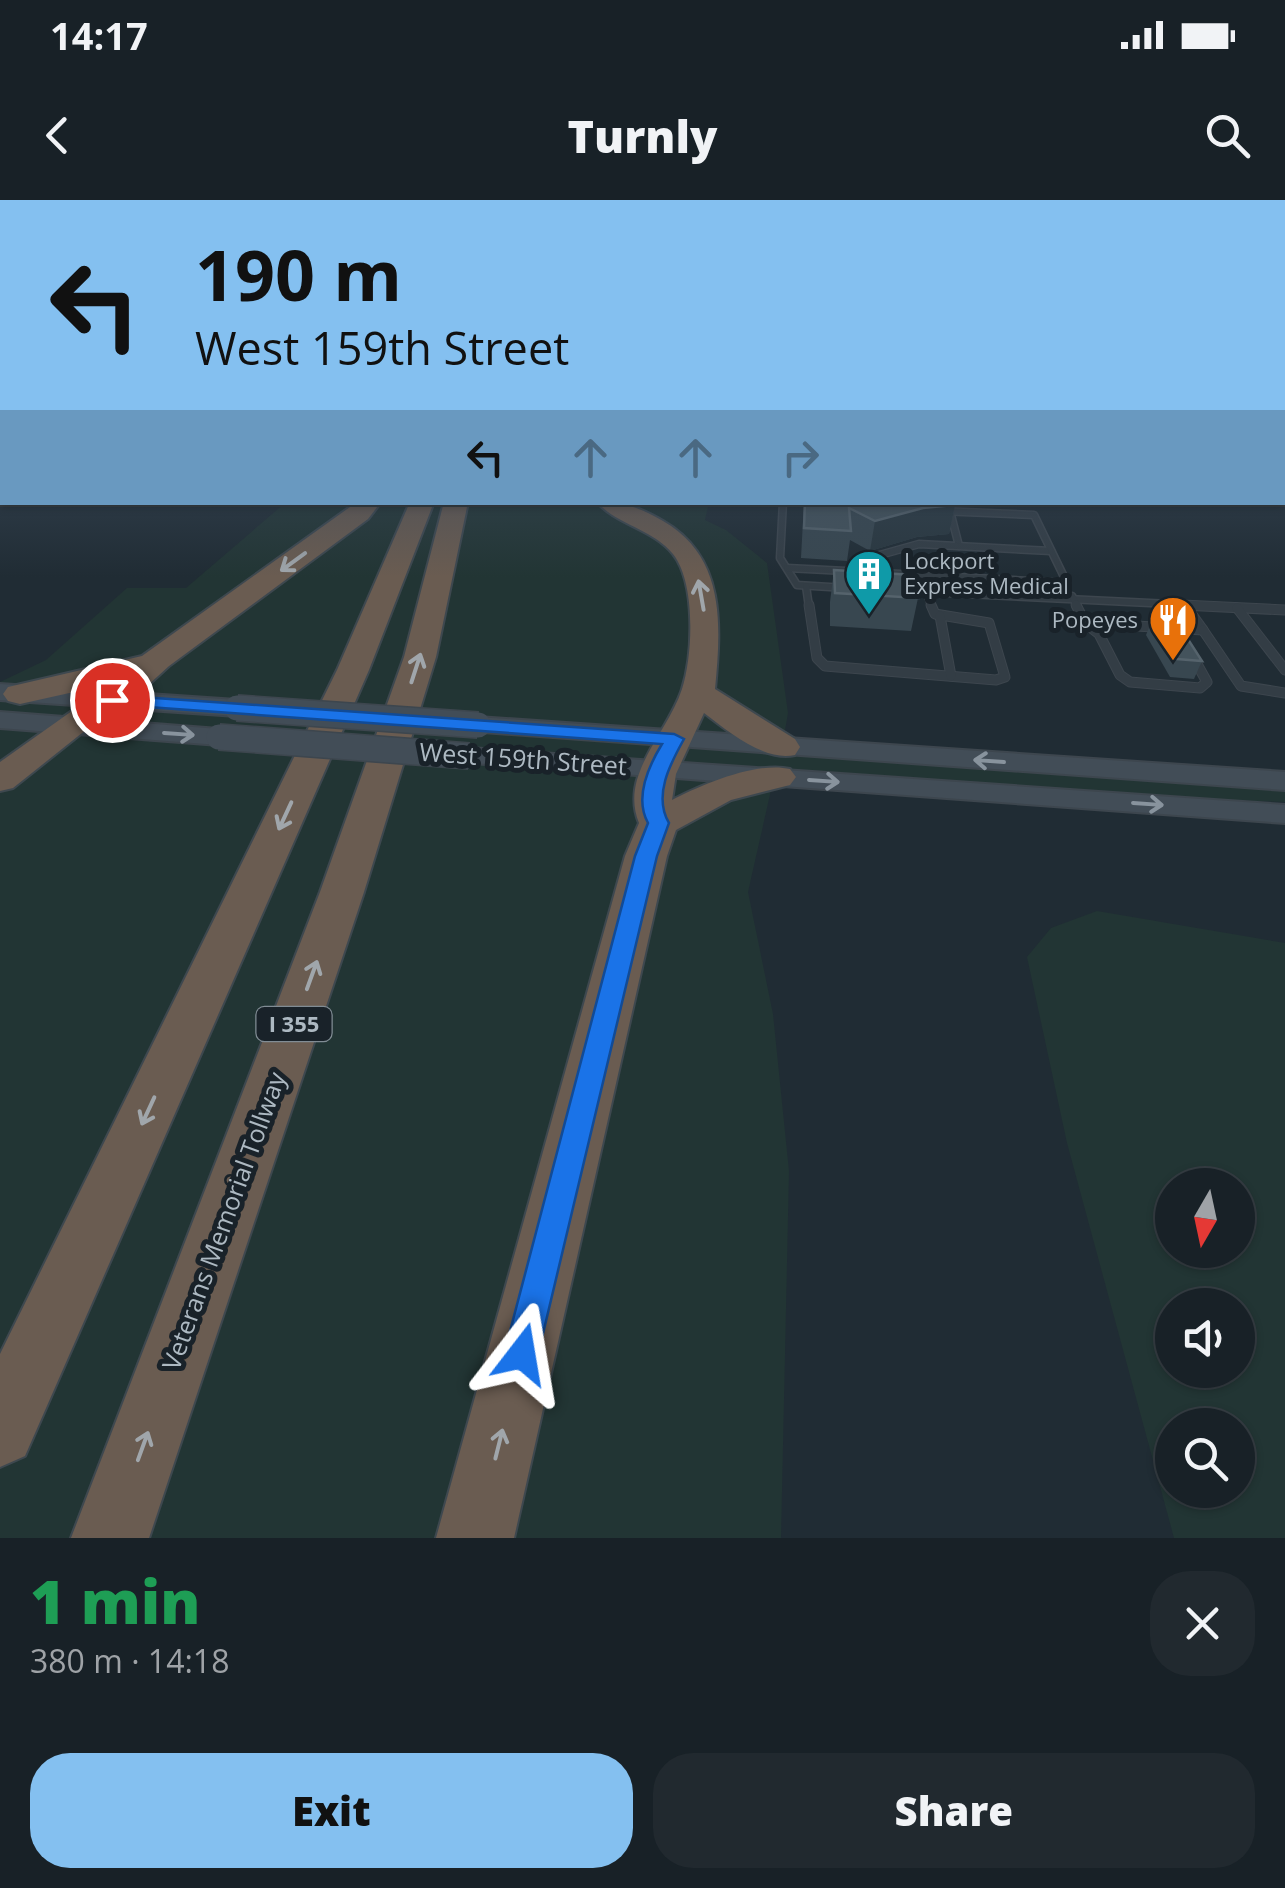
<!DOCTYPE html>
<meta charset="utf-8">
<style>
:root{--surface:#182127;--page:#21292f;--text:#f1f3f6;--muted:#9fa3a7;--line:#363e44;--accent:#84c0f0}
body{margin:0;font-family:"Open Sans",sans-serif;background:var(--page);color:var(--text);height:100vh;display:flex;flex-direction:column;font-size:38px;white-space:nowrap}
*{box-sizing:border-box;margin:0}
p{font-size:32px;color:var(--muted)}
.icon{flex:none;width:55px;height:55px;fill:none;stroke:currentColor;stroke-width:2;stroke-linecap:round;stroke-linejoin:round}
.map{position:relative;height:1338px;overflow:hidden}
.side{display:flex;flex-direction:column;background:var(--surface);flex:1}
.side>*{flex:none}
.banner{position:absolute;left:0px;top:0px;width:1285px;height:305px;box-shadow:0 2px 8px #0004,0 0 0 2px var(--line);background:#84c0f0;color:#111;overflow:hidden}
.needle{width:65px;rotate:189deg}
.tools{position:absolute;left:1155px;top:968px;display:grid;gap:20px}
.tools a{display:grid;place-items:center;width:100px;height:100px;border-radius:50%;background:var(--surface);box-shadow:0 2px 8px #0004,0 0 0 2px var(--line);font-size:50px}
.pin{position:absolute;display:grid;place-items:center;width:85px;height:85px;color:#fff;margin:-42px;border:5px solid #fff;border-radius:50%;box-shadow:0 2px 10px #0007}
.me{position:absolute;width:110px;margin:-55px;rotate:14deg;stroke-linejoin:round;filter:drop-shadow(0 0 8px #0008)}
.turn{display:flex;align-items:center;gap:35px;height:210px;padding:0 30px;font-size:45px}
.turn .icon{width:130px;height:130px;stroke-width:2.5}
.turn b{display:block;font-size:70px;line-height:85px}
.lanes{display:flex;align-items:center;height:95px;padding:0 30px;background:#0003;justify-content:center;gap:50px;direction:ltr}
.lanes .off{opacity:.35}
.round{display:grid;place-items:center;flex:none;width:105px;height:105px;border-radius:40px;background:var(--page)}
.headline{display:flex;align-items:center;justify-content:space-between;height:170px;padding:0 30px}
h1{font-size:60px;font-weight:800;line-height:75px;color:#1e9e55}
.action{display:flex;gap:20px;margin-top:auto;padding:20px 30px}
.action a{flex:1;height:115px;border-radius:40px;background:var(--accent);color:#111;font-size:40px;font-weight:800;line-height:115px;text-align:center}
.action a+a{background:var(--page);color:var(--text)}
.status{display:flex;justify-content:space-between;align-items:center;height:70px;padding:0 50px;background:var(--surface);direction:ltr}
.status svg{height:28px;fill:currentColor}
header{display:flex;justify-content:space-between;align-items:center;height:130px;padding:0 30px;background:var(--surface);font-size:45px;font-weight:800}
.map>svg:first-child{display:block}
.green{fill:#223534;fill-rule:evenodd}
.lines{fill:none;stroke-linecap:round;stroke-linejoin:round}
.service-far1-casing{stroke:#3d464e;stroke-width:9}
.service-casing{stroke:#3d464e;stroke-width:11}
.tertiary-casing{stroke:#3d464e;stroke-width:34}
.secondary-casing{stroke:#3d464e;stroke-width:4}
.motorway-casing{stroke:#3e484f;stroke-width:4}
.service-far1{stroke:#333d45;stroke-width:6}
.service{stroke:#333d45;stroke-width:9}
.tertiary{stroke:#333d45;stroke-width:30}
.secondary{fill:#424d57;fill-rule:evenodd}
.motorway{fill:#6a5c51;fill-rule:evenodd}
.secondary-bridge-casing{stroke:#3d464e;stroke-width:28;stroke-linecap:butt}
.secondary-bridge{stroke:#424d57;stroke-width:25}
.wall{fill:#384750}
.shaded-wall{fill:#29373f}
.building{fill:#44535c;stroke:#55636c;stroke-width:2.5}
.oneway{stroke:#a0a6ab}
.oneway2{stroke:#88939d}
.route{fill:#1a73e8;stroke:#114b97;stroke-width:2.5}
.labels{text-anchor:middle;stroke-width:10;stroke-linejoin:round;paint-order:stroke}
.far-poi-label{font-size:22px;fill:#adb9c2;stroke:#192229;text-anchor:start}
.shield{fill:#192229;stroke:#818c94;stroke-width:2.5}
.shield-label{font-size:22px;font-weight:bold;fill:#adb9c2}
.street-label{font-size:25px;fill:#adb9c2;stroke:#192229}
</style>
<div class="status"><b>14:17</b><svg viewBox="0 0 49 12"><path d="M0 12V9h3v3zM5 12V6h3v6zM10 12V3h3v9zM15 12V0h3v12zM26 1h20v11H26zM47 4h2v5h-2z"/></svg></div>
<header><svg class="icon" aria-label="back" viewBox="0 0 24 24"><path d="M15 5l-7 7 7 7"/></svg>Turnly<svg class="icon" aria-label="search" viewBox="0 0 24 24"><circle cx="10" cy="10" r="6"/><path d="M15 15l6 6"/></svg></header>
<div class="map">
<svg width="1285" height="1338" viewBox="0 0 1285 1338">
<rect width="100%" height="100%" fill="#202c34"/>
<!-- green -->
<g class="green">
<path d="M285,303H709L705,320L726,330L767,363L788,513L781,554L1285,590V602L1217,600L776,568L748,692L773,814L789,971L781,1338H0V482L46,460L127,388H186Z"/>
<path d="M1097,711L1285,743V1338H1174L1067,943L1027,757L1051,728ZM1172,985H1238V1050H1172ZM1238,1105V1170H1172V1105ZM1238,1225V1290H1172V1225Z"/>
</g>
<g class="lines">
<!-- service-far1 casing -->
<g class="service-far1-casing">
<g id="service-far1">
<path d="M783,302L780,358L797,385L846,388"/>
<path d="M950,311L959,346"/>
<path d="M787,368L846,371"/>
<path d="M872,372L869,358L919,344L1051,351"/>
<path d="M880,373L920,375L932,407"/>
<path d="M920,375L1067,383L1034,315L940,311"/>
<path d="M806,386L809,407"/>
<path d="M905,391L1232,407"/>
<path d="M1072,396L1078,407"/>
</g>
</g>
<!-- service casing -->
<g class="service-casing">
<g id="service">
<path d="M809,405L817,458L825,466L996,480L1005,477L989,423L935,414L931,405"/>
<path d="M1076,405L1086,424L1099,434L1120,475L1130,482L1200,488L1207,482L1192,455"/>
<path d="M1182,405L1285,410"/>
<path d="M1237,408L1285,470"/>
<path d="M940,416L951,476"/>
<path d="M1086,423L1203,430L1185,405"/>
<path d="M1203,430L1241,486L1285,493"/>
</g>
</g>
<!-- tertiary casing -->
<g class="tertiary-casing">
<path id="tertiary" d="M0,230L2,229"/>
</g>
<!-- secondary casing -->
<g class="secondary-casing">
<g id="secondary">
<path d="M0,484L237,500L250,508L237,516L0,500Z"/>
<path d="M0,512L219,529L233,537L219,545L0,528Z"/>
<path d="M478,517L1285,572V590L469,531L465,525L469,519Z"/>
<path d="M469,548L1285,605V623L459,562L455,556L459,550Z"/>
</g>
</g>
<!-- motorway casing -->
<g class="motorway-casing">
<g id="motorway">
<path d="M357,302H381L368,319L169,466L124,507L82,533L13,588L0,591V562L110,484L20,504L8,501L3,494L8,487L142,456Z"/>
<path d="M410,302H434L369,470L25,1256L0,1267V1154L337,470Z"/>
<path d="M444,302H468L436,457L364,692L149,1338H71L320,692L404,457Z"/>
<path d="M597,302C623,302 639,307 663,321C726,357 721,426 715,489L795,539L800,547L795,555C764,562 728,531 704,513L676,574L672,600C701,585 757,561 790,569L796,577L790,585L731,600L676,630L667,656L514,1338H436L625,656L639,623C619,574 668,533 682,489C693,455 696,383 673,354C653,329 617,325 597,302Z"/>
</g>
</g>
<!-- service-far1 -->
<use href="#service-far1" class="service-far1"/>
<!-- service -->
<use href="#service" class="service"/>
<!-- tertiary -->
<use href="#tertiary" class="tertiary"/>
<!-- secondary -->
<use href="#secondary" class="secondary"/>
<!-- motorway -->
<use href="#motorway" class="motorway"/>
<!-- secondary-bridge casing -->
<g class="secondary-bridge-casing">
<g id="secondary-bridge">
<path d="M237,508L478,525"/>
<path d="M219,537L469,556"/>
</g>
</g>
<!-- secondary-bridge -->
<use href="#secondary-bridge" class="secondary-bridge"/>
</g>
<!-- wall -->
<g class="wall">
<rect x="1282" y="190" width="3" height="19"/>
<path d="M804,302H954L955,305L949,334L917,337L870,351L850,340L847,361L801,358Z"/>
<path d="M834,370L918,398L911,431L830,426V402Z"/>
<path d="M1153,418L1202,461L1194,479L1170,477L1146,435Z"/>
</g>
<!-- shaded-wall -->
<path class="shaded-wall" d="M955,305L949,334L917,337L870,351L875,321L923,308Z"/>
<!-- building -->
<g class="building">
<path d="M805,302H954L955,305L923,308L875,321L849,308L851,331L804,328Z"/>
<path d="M834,370L913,375L918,398L835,393Z"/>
<path d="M1153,418L1175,419L1202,461L1177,459Z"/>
</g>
<!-- one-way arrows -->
<defs><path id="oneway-shaft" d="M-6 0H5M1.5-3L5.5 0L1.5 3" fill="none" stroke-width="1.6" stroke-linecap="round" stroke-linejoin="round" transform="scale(2.5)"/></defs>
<g class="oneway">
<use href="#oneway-shaft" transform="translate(293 362) rotate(144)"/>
<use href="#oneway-shaft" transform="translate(701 395) rotate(-100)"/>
<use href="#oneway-shaft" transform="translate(416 468) rotate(-72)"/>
<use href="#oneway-shaft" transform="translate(285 616) rotate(115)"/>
<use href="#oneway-shaft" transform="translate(312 775) rotate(-70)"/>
<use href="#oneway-shaft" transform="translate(148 911) rotate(115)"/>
<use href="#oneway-shaft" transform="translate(499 1244) rotate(-76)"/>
<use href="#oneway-shaft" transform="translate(143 1246) rotate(-70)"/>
</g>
<g class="oneway2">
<use href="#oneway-shaft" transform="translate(179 534) rotate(4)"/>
<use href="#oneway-shaft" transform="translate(989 561) rotate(-176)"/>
<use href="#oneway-shaft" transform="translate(824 581) rotate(4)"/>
<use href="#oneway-shaft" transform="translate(1148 604) rotate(4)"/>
</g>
<!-- sky -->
<linearGradient id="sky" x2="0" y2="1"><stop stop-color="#12181d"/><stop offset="0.5" stop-color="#3c4b5c"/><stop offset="1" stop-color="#3c4b5c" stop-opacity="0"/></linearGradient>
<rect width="1285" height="377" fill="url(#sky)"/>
<!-- route -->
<path class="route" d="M112,495L674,534L684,539C670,564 653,596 669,623L657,656L535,1167L522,1172L510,1167L504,1154L635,656L648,623C634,598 648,567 662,544L106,504L103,500Z"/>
<!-- icons -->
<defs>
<g id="building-pin" transform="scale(2.5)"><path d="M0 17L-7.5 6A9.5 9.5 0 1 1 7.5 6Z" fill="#0f9aa8" stroke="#192229"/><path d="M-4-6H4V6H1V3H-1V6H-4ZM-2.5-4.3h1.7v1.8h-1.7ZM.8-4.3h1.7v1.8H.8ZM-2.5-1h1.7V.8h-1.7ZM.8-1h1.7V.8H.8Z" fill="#fff"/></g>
<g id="restaurant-pin" transform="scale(2.5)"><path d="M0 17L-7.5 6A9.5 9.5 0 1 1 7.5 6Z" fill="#e8710a" stroke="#192229"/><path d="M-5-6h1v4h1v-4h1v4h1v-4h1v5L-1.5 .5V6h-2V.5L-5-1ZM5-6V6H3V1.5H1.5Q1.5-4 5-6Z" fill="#fff"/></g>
</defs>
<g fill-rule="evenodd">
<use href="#building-pin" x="869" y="374"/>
<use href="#restaurant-pin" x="1173" y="420"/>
</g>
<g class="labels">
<!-- far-poi labels -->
<g class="far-poi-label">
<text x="904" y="369">Lockport<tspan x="904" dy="25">Express Medical</tspan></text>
<text x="1138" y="428" text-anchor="end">Popeyes</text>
</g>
<!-- shield labels -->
<rect class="shield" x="256.5" y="807" width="75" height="34" rx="8"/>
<g class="shield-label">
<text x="294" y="832">I 355</text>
</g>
<!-- street labels -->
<g class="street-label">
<text transform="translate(523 559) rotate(4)" y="9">West 159th Street</text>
<text transform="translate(224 1021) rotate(-70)" y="9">Veterans Memorial Tollway</text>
</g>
</g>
</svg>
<div class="tools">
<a><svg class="needle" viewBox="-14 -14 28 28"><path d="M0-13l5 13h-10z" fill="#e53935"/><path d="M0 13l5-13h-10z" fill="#9fa3a7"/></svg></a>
<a><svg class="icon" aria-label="sound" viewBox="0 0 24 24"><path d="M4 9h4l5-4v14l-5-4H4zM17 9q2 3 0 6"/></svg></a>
<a><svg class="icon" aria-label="search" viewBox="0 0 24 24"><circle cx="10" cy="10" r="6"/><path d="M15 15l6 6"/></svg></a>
</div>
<div class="pin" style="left:112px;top:500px;background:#d93025"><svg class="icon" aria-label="arrive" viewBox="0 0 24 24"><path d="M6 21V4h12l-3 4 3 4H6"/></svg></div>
<svg class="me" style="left:522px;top:1154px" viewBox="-20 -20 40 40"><path d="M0-17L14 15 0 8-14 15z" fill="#1a73e8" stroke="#fff" stroke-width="4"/></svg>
<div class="banner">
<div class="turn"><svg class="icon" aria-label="left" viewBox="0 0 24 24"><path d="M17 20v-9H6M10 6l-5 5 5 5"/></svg><div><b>190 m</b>West 159th Street</div></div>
<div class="lanes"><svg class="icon" aria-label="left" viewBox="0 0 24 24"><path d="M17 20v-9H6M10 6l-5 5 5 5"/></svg><svg class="icon off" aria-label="ahead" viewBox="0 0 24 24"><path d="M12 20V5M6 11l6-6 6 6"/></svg><svg class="icon off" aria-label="ahead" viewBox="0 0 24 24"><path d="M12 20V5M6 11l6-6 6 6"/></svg><svg class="icon off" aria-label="right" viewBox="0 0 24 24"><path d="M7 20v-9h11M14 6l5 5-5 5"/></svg></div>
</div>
</div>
<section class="side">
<div class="headline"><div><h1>1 min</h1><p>380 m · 14:18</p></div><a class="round"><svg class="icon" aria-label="close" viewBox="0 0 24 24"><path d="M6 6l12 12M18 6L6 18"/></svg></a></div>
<div class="action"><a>Exit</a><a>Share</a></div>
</section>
